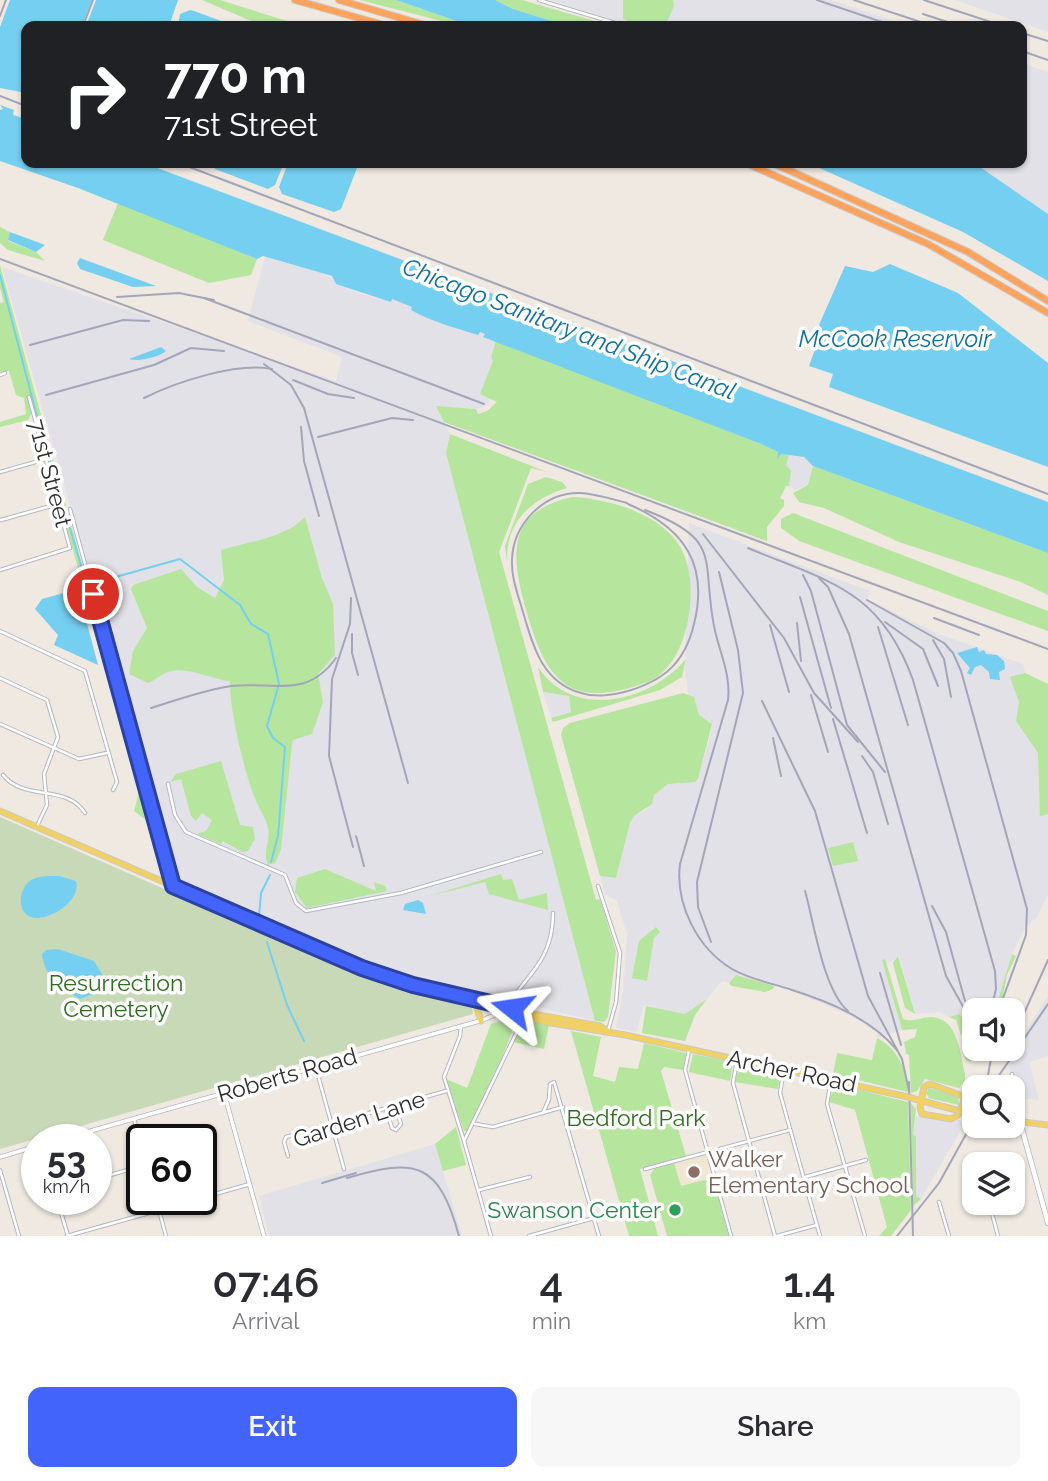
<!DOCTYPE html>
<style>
:root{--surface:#fff;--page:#f7f7f7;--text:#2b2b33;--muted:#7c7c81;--accent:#4264fb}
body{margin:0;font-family:Raleway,sans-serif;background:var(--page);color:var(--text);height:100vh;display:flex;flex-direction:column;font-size:26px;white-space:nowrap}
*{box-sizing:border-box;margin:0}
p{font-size:23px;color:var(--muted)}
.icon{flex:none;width:38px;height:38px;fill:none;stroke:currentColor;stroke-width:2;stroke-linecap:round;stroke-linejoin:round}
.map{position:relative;height:1236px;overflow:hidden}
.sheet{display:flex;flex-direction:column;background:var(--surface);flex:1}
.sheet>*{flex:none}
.banner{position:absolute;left:21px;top:21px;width:1006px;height:147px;border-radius:14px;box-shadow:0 2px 5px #0004;background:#202124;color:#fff;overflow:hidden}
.buttons{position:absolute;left:962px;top:998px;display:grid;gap:14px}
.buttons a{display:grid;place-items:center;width:63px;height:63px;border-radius:14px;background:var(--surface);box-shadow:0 2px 5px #0004;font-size:35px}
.speed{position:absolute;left:21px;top:1124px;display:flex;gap:14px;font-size:35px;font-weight:700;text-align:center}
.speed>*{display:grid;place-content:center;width:91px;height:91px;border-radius:50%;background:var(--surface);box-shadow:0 2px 5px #0004;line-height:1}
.speed small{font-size:18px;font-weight:400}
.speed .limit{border:4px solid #111;border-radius:10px;background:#fff;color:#111}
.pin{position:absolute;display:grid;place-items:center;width:60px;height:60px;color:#fff;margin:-30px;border:4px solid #fff;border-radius:50%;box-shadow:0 2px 7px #0007}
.me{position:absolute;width:77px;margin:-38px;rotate:285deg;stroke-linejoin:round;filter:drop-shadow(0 0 5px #0008)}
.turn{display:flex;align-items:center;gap:24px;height:147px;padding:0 28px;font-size:32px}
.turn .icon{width:91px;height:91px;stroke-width:2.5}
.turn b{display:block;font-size:49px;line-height:60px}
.eta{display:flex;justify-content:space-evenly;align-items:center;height:119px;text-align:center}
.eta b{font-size:42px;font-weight:600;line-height:49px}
.button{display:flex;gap:14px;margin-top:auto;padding:14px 28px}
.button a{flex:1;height:80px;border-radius:14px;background:var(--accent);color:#fff;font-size:28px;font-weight:600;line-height:80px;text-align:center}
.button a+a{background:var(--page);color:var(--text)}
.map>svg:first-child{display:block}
.industrial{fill:#e3e1e8;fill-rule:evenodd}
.education{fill:#f0e6d1}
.green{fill:#b6e59e}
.cemetery{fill:#c8d9b8}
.water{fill:#75cff0}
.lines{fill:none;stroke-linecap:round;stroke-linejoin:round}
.stream{stroke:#75cff0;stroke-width:2}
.minor-casing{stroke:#b4b7c1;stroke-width:4.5}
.tertiary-casing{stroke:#b4b7c1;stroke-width:5}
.secondary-casing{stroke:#b4b7c1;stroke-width:6}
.primary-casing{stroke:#c9c9c9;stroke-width:7}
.motorway-casing{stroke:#c9c9c9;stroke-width:8}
.minor{stroke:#fff;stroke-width:2.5}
.tertiary{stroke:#fff;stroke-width:3.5}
.secondary{stroke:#fff;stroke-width:4.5}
.primary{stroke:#f2d163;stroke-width:5}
.motorway{stroke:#ffa35c;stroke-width:6}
.rail{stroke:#a3a6b8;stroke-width:2}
.primary-bridge-casing{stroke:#c9c9c9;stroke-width:7;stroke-linecap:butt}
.primary-bridge{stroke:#f2d163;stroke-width:5}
.route-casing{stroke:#2b41a3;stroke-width:18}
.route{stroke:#4264fb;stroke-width:12}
.education-dot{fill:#8d6e63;stroke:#fff;stroke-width:2.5}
.leisure-dot{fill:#2e9e5b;stroke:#fff;stroke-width:2.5}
.labels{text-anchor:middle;stroke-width:7;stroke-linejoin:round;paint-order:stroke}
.street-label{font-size:23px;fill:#2e2e2e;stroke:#fff}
.park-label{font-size:23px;fill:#2c6e1b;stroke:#fff}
.education-label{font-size:23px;fill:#785e54;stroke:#fff;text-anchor:start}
.leisure-label{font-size:23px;fill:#27864d;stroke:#fff;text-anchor:end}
.water-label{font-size:24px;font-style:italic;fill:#0d6fa3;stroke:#fff}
</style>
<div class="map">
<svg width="1048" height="1236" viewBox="0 0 1048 1236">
<rect width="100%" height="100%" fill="#efe9e1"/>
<!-- industrial -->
<g class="industrial">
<path d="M549,0H831L909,26H634Z"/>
<path d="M955,0H1048V32Z"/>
<path d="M1022,63L1048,72V236L925,163H1022Z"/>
<path d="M265,257L322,273L359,293L382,300L392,299L412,307L411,310L478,335L480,332L485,334L484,337L496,341L491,356L493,361L481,394L490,398L488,405L477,409L437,407L450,434L446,453L595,1021L378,968L177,881L2,267L336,381L342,357L248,321Z"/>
<path d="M789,455L806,458L813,466L809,485L795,490L789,486L791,472L786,465Z"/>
<path d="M689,523L870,591L867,599L934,632L1023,664L1048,764V894L1038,916L1025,928L1012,954L995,1010H975V1025L967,1012L968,1018L964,1020L959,1014L949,1017L939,1012L915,1014L899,956L887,964L885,959L882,960L902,1030L877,1038L878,1032L851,1016L796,992L736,975L729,983L722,981L707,999L685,1014L643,1005L637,1032L616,1028L623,992L627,934L617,901L605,894L600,876L616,878L630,823L634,816L646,810L654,795L668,784L698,779L711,733L712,724L699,716L694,698L688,694L685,670ZM654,937L649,965L647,981L639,941Z"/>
<path d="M543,692L569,696L571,712L551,718Z"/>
<path d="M1048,996V1056L1029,1062L1039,1100L1018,1098L1007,1060Z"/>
<path d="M916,1116L958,1119L965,1123L921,1199L916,1196V1136L913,1135Z"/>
<path d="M435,1144L462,1236H269L259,1196Z"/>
</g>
<!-- education -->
<path class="education" d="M706,1155L713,1178L681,1187L674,1163Z"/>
<!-- green -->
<g class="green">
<path d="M202,0H220L303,26H263Z"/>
<path d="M360,0H396L471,26H461Z"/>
<path d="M495,0H522L612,26H568L513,9Z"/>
<path d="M623,0H673L674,6L665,26H646L623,19Z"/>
<path d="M118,203L257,259L251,275L209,283L103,240Z"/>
<path d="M0,227L10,232L8,241L36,252L45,261L8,250L0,243Z"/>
<path d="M0,265L145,795L146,820L134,811L140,788L35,415L32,413L28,420L0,427V422L26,414L24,398L16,395L9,371L0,372V303L4,302L0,288Z"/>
<path d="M496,341L761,444L778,452L777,458L781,454L789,455L786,465L791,471L789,486H786L780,498L784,500V506L767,527V541L444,422L436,406L476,409L478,414L487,411L497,402L480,394L493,361L491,357Z"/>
<path d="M450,434L547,472L531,468L499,552L596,900L600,899L616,951L608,1017L604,1022L595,1021L446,453Z"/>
<path d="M813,466L1048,553V595L1021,582L899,542L824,508L799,502L793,493L808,485Z"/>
<path d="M546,477L562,482L567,488C526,500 500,529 509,574L505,546L528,484Z"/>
<path d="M573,497C608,499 655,512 677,542C703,576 691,665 648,682C571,710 547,684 527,613C511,559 504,511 573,497Z"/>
<path d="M793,513L1048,611V631L799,541L781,528V519Z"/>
<path d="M305,517L322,578L333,604L335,655L318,674L323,702L312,734L293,740L292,744L281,849L275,863L268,865C262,851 271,841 268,828C266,818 261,812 257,803C245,777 229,708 230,681C213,680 185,665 168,672C161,674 156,680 148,683L129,674L133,651L147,628L131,589L133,585L181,569L197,587L215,598L224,580L221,550C247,542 286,538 305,517Z"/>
<path d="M686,659L682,677L660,690L553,722L551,718L571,712L569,696L543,692L538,667C573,720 649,703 686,659Z"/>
<path d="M1025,673L1048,684V814L1040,816L1038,753L1016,721L1019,702L1010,677Z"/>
<path d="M683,693L694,697L699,715L712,724L698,779L695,782L668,784L654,795L652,804L634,816L630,823L616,878L600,876L561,735L563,728L570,723Z"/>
<path d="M221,761L240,825L253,827L255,839L248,851L242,852L223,841L221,844L197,834L206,831L212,820L202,813L196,821L191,816L181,779L170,782L176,774Z"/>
<path d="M853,842L858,861L833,866L828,848Z"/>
<path d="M325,869L376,891L374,882L385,886L387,891L307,908L295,892L297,878Z"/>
<path d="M501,874L503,880L512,879L519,900L547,893L548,910L489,894L485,882L426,897Z"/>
<path d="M656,927L660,932L654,938L647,981L632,978L639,941Z"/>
<path d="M1012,954L1016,956L1007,975L1000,1010H995Z"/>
<path d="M898,956L915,1014L905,1008L893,963Z"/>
<path d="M885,959L903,1019C913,1023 921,1017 931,1017C959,1018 960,1055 965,1074V1081L959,1088L925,1079L917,1091L911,1093L909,1055L906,1054L904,1042L915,1037L917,1029L902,1030L882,960Z"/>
<path d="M736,975L774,986L773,989L765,992L732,986L729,983Z"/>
<path d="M707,999L695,1015L685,1041L642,1033L646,1006L685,1014Z"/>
<path d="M959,1014L964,1020L968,1018L974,1029L961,1035L956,1020L949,1017Z"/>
<path d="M510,1018L516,1020C503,1059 486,1095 468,1131H464L446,1079L467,1088L491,1024Z"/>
<path d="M524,1020L549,1025L544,1049L513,1042Z"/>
<path d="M571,1031L601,1037L593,1076L615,1082L619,1067L638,1069L644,1043L686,1053L683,1070L664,1067L661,1071L686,1156L640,1169L658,1236H629Z"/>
<path d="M975,1033L976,1054L970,1062L966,1060L962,1039Z"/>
<path d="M877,1038C897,1048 907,1069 908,1092L833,1074L837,1053L872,1060Z"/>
<path d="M693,1054L733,1062L730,1081L689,1072Z"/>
<path d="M740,1064L781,1074L778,1089L735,1082Z"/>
<path d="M835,1084L908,1102L911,1210L891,1236H879L887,1227L855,1110L829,1102Z"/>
<path d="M929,1088L958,1097L959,1105L929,1098L926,1093Z"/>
<path d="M911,1103L916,1109L913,1135L916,1136V1196L921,1199L913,1206Z"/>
<path d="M456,1127L466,1165L443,1171L435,1144Z"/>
<path d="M674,1163L681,1186L713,1178L729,1236H667L650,1175L655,1168Z"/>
</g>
<!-- cemetery -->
<path class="cemetery" d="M0,817L347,969L397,988L472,1008L473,1014L0,1149Z"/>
<!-- water -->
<g class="water">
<path d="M10,0H92L82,26H26V93L0,88V27Z"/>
<path d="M96,0H178L169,26H86Z"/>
<path d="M396,0H495L513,9L568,26H471Z"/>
<path d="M190,10L194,11L235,26H178L180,14Z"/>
<path d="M0,105L14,110L13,115L23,118L26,115V163H144L1048,502V553L813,466L804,457L781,454L777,459L778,452L761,444L483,337L485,334L480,332L478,335C456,328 432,322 411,310L412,307L392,299L391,302L336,284L332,276L263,256L257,259L78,188L0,161V110L3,109Z"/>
<path d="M212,163H284L275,185L268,189L215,169Z"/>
<path d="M288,163H359L341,209L334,212L282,194L279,187Z"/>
<path d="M808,163H974L1048,214V281L963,232Z"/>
<path d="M10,232L45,245L36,252L8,240Z"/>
<path d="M80,258L156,286L133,287L80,269L77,263Z"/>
<path d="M890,264L958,293L1048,363V467L829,387L833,374L809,366L822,330L819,325L845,266L873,272Z"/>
<path d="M161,347L166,351C159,357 138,362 129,359Z"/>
<path d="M71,591L80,597L98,665L54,645L58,635L35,609L42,599Z"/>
<path d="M977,647L979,652L984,650L986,654L997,655L1004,661L1005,669L999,672L1000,680L990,679L989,672L981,665L975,667L971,675L967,673L970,668L957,653Z"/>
<path d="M59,876L76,881C82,901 47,923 31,917C15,911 20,887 31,880C39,875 50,876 59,876Z"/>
<path d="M418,900L423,903L426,914L403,910L405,904Z"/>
<path d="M58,949L94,961L105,979L98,992L80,999C63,989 43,975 42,954L46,950Z"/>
</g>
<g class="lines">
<!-- stream -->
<g class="stream">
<path d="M0,275L41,432L87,585"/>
<path d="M94,583L180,559L240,605L251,624L268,634L279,684L267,726L273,738L285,747L278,836L271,862"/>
<path d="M259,917L261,893L270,875"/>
<path d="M267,942L287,1005L304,1041"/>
</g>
<!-- minor casing -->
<g class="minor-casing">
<g id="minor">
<path d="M539,0L625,26"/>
<path d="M0,375L5,373"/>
<path d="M0,472L46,459"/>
<path d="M70,509L172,883"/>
<path d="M1,520L58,504"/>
<path d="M0,570L70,548L29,397"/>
<path d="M0,631L85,671L117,782L113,790"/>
<path d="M0,678L47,700L58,737L44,774L47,805L37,826"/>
<path d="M0,724L79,759L107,753"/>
<path d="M3,775C25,802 65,783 85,813"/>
<path d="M168,784L175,815L186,832L285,875L296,903L306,911L401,893L541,852"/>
<path d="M598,886L620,953L616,1002L608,1031"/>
<path d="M511,1008C516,988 527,982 537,966C548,951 553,931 553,913"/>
<path d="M461,1026L460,1036L444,1077L464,1141"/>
<path d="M689,1050L685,1070L731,1236"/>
<path d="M737,1060L733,1083L775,1236"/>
<path d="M316,1068L344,1169"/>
<path d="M784,1069L780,1093L820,1236"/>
<path d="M831,1081L827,1104L865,1236"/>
<path d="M1010,1087L1012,1074"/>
<path d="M386,1109L392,1128L396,1130L401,1124L395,1106"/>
<path d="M543,1113L549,1099L550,1084L554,1082L599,1236"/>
<path d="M134,1119L142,1148"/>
<path d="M475,1124L493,1127L563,1107"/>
<path d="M288,1156L284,1142L286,1137L446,1091"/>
<path d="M976,1158L978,1164"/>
<path d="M645,1169L790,1130"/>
<path d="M0,1170L19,1236"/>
<path d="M805,1177L866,1160"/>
<path d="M96,1179L142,1166"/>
<path d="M479,1190L530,1177"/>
<path d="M201,1198L250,1184"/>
<path d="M57,1199L68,1236"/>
<path d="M156,1199L166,1236"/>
<path d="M939,1202L949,1236"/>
<path d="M989,1202L998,1236"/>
<path d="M67,1236L199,1199"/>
<path d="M491,1236L464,1141L523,1019"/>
<path d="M529,1236L594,1218"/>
<path d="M777,1236L817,1225"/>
</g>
</g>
<!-- tertiary casing -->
<g class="tertiary-casing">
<g id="tertiary">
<path d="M224,1093L264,1236"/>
<path d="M1013,1098L1020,1122"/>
<path d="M62,1139L483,1020L503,1011"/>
<path d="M0,1157L37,1146"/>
</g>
</g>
<!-- secondary casing -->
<g class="secondary-casing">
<path id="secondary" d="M1020,1122L1048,1223"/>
</g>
<!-- primary casing -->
<g class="primary-casing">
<g id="primary">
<path d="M0,811L362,968L402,982L533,1014L600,1026L608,1031"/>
<path d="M413,985L420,991L545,1022L625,1035L908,1097"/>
<path d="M476,1005L481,1021"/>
<path d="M911,1098L975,1115"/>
<path d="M958,1115L951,1119L922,1114L920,1107L924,1087L930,1084L965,1097L962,1106"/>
<path d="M1013,1121L1048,1125"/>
</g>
</g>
<!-- motorway casing -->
<g class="motorway-casing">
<g id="motorway">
<path d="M295,0L387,26"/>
<path d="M339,0L428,26"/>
<path d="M746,163L928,244L1048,313"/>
<path d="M773,163L968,252L1048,301"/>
</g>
</g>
<!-- minor -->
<use href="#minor" class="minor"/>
<!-- tertiary -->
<use href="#tertiary" class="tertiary"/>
<!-- secondary -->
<use href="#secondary" class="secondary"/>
<!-- primary -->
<use href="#primary" class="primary"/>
<!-- motorway -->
<use href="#motorway" class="motorway"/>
<!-- rail -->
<g class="rail">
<path d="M817,0L882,22"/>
<path d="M854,0L933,26"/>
<path d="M924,0L1003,26"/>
<path d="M923,14L960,26"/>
<path d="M0,16L6,0"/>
<path d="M83,26L93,0"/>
<path d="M1022,33L1048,41"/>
<path d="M1022,51L1048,60"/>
<path d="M0,96L26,106"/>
<path d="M179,163L1048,494"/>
<path d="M0,259L1048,649"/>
<path d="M117,297L179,293L214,300"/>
<path d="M204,298L484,404"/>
<path d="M30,345L123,320L149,321"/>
<path d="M264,364L291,385L304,408L408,783"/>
<path d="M293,380L328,394L354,398"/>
<path d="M46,395L154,365L191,348L224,351"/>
<path d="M144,398C176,382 237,362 272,369"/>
<path d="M301,427L304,461L319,516"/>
<path d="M318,437L392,418L413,420"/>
<path d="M627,503C612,499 596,494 580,493C544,492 513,524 512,560C511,577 518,595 523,612C533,646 542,682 581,693C597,698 612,695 628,691C665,680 685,662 694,624C709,564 684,528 628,504"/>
<path d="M645,510C724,540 701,559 714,626C719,652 731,673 728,700L680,864C675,904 697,948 732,969C751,980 772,983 792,990C830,1002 871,1019 897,1050"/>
<path d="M703,534L784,638L814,693L858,742"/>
<path d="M748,548C827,581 880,589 913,680L995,971L996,989L991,1010"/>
<path d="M803,575L811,591L847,725L885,772"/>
<path d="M819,578L828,587L849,634L946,976L975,1028"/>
<path d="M800,597L831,708"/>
<path d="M351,598L350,624L332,679L329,756L353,847"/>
<path d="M867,600L944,643L953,653L961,671L1027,909L1026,935L1002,1001"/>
<path d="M934,618L979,635"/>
<path d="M885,622L923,649L938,686"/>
<path d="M797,623L801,661"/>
<path d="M770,625L789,692"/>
<path d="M878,627L908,725"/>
<path d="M352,634V653L358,675"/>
<path d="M933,640L944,659L951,697"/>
<path d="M811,695L828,752"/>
<path d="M762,701L815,811L868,996L902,1059L909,1091"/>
<path d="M151,708C177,700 204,690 231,686C273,681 306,700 336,658"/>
<path d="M833,719L867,833"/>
<path d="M773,738L781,776"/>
<path d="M862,756L873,772L888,824"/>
<path d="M356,836L364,866"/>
<path d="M805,891C814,922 823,990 848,1011"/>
<path d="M932,906L946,932L965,1001"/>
<path d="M711,942L698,907L697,882L743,693L738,650L719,572"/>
<path d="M880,973L901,1045"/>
<path d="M1013,1038L1048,960"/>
<path d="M909,1082L913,1236"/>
<path d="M986,1086L993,1048"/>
<path d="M991,1087L1048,1004"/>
<path d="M347,1178C417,1157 439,1163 459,1236"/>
<path d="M322,1183L356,1173"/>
<path d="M897,1236L939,1183L975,1118"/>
</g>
<!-- primary-bridge casing -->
<g class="primary-bridge-casing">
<g id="primary-bridge">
<path d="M908,1097L911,1098"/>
<path d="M958,1115L962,1106"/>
</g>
</g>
<!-- primary-bridge -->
<use href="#primary-bridge" class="primary-bridge"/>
</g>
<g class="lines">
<!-- route casing -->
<g class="route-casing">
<path id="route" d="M93,594L173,886L362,968L413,985L512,1008"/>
</g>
<!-- route -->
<use href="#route" class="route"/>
</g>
<!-- markers -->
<circle class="education-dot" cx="694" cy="1172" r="7"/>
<circle class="leisure-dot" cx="675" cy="1210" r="7"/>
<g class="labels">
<!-- street labels -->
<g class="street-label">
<text transform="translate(50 473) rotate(75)" y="8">71st Street</text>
<text transform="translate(792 1071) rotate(12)" y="8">Archer Road</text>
<text transform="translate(287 1075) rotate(-16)" y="8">Roberts Road</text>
<text transform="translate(359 1119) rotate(-18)" y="8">Garden Lane</text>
</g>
<!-- park labels -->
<g class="park-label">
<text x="116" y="991">Resurrection<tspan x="116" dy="26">Cemetery</tspan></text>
<text x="636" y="1126">Bedford Park</text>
</g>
<!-- education labels -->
<g class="education-label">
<text x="708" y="1167">Walker<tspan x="708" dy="26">Elementary School</tspan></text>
</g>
<!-- leisure labels -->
<g class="leisure-label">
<text x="661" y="1218">Swanson Center</text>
</g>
<!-- water labels -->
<g class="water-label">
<text transform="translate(569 329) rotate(21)" y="8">Chicago Sanitary and Ship Canal</text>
<text x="895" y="347">McCook Reservoir</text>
</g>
</g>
</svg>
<div class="buttons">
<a><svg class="icon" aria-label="sound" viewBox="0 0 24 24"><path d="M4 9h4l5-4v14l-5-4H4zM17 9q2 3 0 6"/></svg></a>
<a><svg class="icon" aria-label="search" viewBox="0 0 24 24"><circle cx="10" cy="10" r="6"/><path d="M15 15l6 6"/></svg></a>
<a><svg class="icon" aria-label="layers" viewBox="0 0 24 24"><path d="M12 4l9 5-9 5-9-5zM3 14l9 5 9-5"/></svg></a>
</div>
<div class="speed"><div>53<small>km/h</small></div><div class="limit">60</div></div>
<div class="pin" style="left:93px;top:594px;background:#d93025"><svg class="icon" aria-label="arrive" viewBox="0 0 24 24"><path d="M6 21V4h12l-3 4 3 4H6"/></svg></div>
<svg class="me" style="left:512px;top:1008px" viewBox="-20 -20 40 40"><path d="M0-17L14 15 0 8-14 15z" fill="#4264fb" stroke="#fff" stroke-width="4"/></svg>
<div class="banner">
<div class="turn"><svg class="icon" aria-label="right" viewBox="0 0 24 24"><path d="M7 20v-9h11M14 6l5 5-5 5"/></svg><div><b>770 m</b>71st Street</div></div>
</div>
</div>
<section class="sheet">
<div class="eta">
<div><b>07:46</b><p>Arrival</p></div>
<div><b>4</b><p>min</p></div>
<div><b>1.4</b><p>km</p></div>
</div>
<div class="button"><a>Exit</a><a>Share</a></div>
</section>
